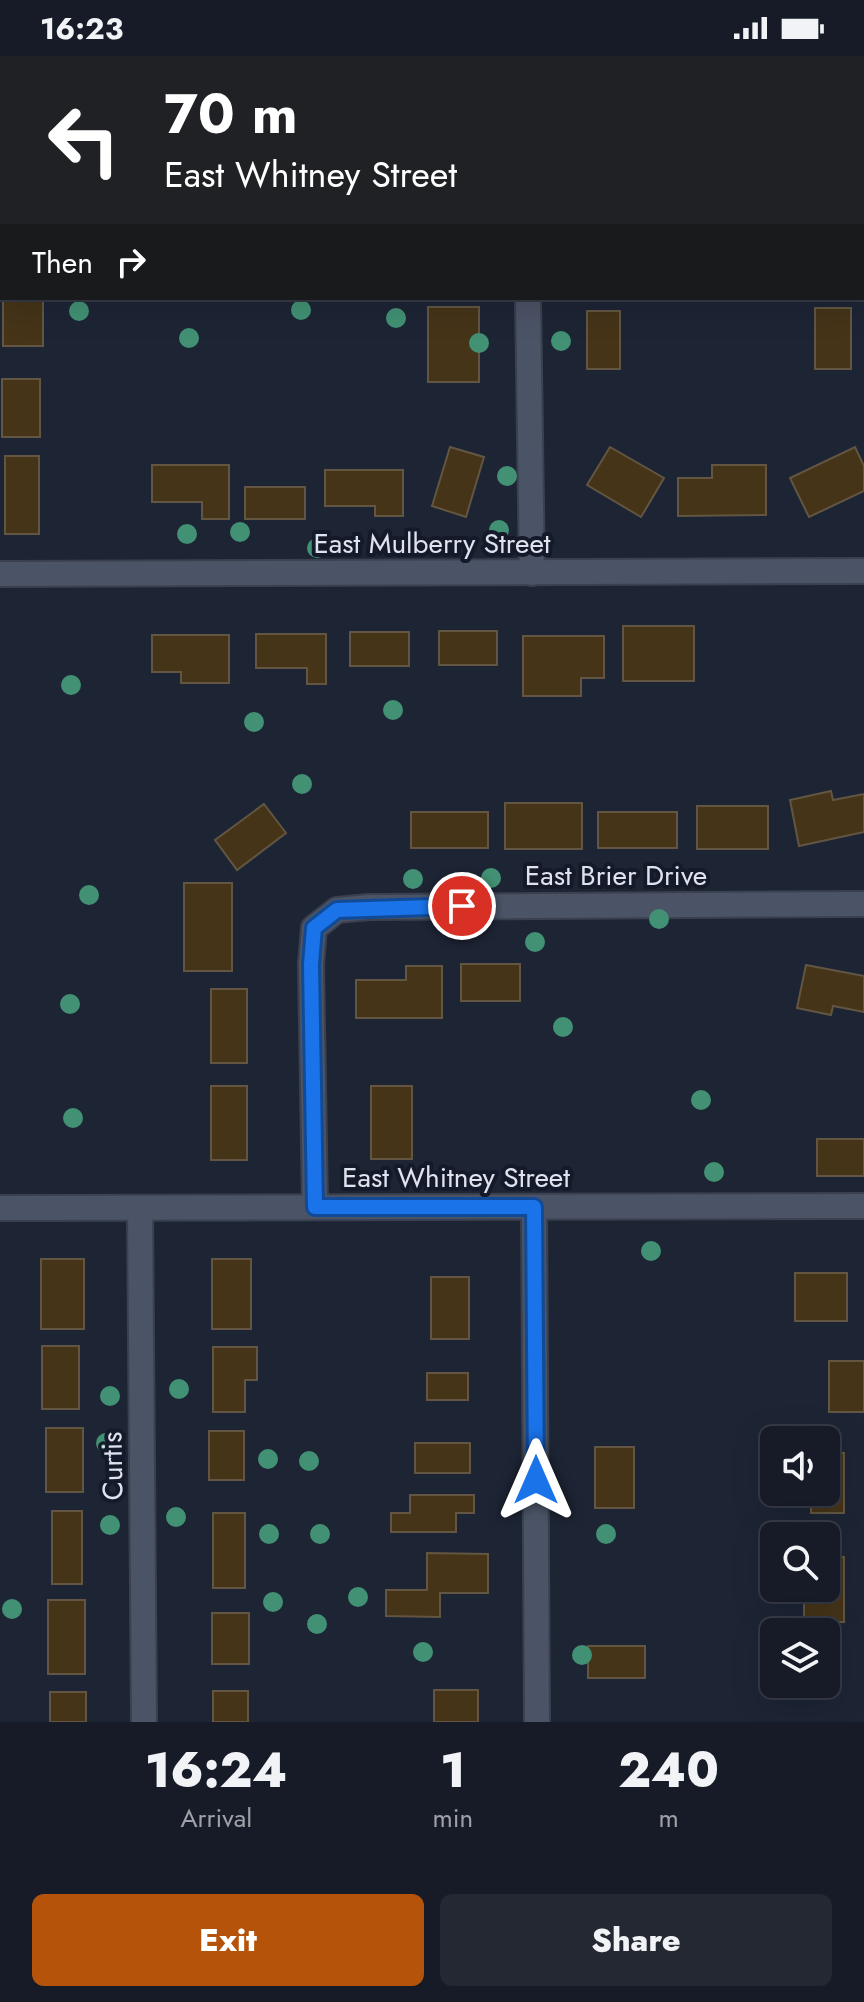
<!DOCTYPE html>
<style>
:root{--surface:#161b27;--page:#232833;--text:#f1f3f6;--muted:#9ea1a7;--line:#353944;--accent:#b45309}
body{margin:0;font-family:Jost,sans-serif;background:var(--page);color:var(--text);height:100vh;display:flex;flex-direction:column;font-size:30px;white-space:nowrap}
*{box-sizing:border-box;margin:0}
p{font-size:26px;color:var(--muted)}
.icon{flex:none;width:44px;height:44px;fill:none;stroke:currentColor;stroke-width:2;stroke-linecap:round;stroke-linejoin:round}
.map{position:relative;height:1666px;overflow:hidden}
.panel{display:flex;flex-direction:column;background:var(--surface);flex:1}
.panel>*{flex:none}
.hud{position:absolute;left:0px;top:0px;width:864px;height:244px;box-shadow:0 8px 32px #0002,0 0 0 2px var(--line);background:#202124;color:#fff;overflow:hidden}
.buttons{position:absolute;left:760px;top:1370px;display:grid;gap:16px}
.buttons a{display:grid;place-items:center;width:80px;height:80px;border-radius:12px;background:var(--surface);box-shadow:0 8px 32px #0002,0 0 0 2px var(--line);font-size:40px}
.pin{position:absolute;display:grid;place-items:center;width:68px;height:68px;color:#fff;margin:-34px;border:4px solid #fff;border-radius:50%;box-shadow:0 2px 8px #0007}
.me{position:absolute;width:88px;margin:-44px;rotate:0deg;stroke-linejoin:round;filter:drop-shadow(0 0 6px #0008)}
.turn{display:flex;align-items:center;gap:28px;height:168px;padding:0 32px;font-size:36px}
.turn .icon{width:104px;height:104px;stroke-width:2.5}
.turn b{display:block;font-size:56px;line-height:68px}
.then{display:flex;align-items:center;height:76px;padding:0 32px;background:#0003;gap:16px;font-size:30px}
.eta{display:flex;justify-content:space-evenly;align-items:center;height:136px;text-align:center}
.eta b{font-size:48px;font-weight:800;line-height:56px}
.primary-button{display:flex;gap:16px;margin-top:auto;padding:16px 32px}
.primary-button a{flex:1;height:92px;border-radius:12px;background:var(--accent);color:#fff;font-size:32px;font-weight:800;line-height:92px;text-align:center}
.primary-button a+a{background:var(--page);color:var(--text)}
.status{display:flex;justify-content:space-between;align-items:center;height:56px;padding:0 40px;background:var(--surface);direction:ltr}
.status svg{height:22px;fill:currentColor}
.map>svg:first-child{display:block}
.building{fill:#453418;stroke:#625643;stroke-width:2}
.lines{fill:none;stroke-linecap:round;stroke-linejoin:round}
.street-casing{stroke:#3b404e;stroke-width:28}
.street{stroke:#4b5366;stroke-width:24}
.tree{fill:#429174}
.route-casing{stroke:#114b97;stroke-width:20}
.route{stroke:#1a73e8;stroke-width:14}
.labels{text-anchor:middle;stroke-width:8;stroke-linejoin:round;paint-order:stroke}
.street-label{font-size:28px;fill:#dee3ee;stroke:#141a2a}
</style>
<div class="status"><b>16:23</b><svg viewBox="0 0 49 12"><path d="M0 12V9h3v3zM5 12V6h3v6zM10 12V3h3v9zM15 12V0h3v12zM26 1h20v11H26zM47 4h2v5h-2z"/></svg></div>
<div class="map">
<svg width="864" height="1666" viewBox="0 0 864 1666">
<rect width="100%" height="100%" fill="#1d2434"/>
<!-- building -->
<g class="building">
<rect x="0" y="56" width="2" height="72"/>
<rect x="3" y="242" width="40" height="48"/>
<rect x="428" y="251" width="51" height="75"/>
<rect x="815" y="252" width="36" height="61"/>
<rect x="587" y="255" width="33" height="58"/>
<rect x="2" y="323" width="38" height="58"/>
<path d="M450,391L484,401L466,461L432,450Z"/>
<path d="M610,391L664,422L641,461L587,429Z"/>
<path d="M855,391L864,410V435L809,461L790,422Z"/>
<rect x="5" y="400" width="34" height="78"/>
<path d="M152,409H229V463H202V446H152Z"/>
<path d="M712,409H766V459L678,460V422H712Z"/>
<path d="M325,414H403V460H375V450H325Z"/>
<rect x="245" y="431" width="60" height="32"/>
<rect x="623" y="570" width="71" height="55"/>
<rect x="439" y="575" width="58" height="34"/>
<rect x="350" y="576" width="59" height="34"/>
<path d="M256,578H326V628H307V612H256Z"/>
<path d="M152,579H229V627H181V616H152Z"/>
<path d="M523,580H604V622H581V640H523Z"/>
<path d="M831,735L833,744L864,738V776L799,790L790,744Z"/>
<rect x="505" y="747" width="77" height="46"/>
<path d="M264,748L286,777L237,814L215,784Z"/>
<rect x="697" y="750" width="71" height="43"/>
<rect x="411" y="756" width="77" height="36"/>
<rect x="598" y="756" width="79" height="36"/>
<rect x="184" y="827" width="48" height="88"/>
<rect x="461" y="908" width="59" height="37"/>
<path d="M806,909L864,920V956L833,950L831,959L797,952Z"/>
<path d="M406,910H442V962H356V924H406Z"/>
<rect x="211" y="933" width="36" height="74"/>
<rect x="211" y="1030" width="36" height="74"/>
<rect x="371" y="1030" width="41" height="73"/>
<rect x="817" y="1083" width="47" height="37"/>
<rect x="41" y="1203" width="43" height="70"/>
<rect x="212" y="1203" width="39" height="70"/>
<rect x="795" y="1217" width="52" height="48"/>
<rect x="431" y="1221" width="38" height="62"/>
<rect x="42" y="1290" width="37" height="63"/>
<path d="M213,1291H257V1324H245V1356H213Z"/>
<rect x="829" y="1305" width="35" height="51"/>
<rect x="427" y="1317" width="41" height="27"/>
<rect x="46" y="1372" width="37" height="64"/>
<rect x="209" y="1375" width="35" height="49"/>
<rect x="415" y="1387" width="55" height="30"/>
<rect x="595" y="1391" width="39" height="61"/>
<path d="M826,1397H844V1457H811V1436H826Z"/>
<path d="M410,1439H474V1457H456V1476H391V1457H410Z"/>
<rect x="52" y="1455" width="30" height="73"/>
<rect x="213" y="1457" width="32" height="75"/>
<path d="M427,1497L488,1498V1537H440V1561L386,1560V1534H427Z"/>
<path d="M826,1501H844V1566H804V1532H826Z"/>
<rect x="48" y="1544" width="37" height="74"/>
<rect x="212" y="1557" width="37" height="51"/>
<rect x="588" y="1590" width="57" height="32"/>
<rect x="434" y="1634" width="44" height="32"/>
<rect x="213" y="1635" width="35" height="31"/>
<rect x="50" y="1636" width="36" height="30"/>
</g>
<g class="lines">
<!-- street casing -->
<g class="street-casing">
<g id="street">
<path d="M525,0V2"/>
<path d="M0,7H2"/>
<path d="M528,242L532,517"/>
<path d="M0,518L864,515"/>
<path d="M315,1151L311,908L314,872L337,854L369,851L864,848"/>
<path d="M534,1151L537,1666"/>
<path d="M0,1152L864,1150"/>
<path d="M140,1153L144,1666"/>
</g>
</g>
<!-- street -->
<use href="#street" class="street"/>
</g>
<!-- trees -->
<g class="tree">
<circle cx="301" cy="254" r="10"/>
<circle cx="79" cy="255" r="10"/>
<circle cx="396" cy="262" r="10"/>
<circle cx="189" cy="282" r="10"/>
<circle cx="561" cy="285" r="10"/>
<circle cx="479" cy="287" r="10"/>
<circle cx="507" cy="420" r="10"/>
<circle cx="499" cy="474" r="10"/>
<circle cx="240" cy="476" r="10"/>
<circle cx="187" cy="478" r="10"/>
<circle cx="317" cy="492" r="10"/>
<circle cx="71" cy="629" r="10"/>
<circle cx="393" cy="654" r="10"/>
<circle cx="254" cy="666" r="10"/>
<circle cx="302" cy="728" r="10"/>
<circle cx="491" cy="822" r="10"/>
<circle cx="413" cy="823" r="10"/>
<circle cx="89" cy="839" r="10"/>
<circle cx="659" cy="863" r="10"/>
<circle cx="535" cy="886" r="10"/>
<circle cx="70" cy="948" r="10"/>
<circle cx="563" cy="971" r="10"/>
<circle cx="701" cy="1044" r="10"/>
<circle cx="73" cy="1062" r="10"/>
<circle cx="714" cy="1116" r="10"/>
<circle cx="651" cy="1195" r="10"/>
<circle cx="179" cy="1333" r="10"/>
<circle cx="110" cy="1340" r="10"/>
<circle cx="106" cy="1387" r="10"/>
<circle cx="268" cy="1403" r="10"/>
<circle cx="309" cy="1405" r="10"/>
<circle cx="176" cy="1461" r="10"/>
<circle cx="110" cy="1469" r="10"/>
<circle cx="269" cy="1478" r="10"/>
<circle cx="320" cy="1478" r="10"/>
<circle cx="606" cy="1478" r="10"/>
<circle cx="358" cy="1541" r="10"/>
<circle cx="273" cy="1546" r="10"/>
<circle cx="12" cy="1553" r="10"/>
<circle cx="317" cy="1568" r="10"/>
<circle cx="423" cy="1596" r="10"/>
<circle cx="582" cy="1599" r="10"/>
</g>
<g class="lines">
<!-- route casing -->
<g class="route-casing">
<path id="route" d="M462,850L337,854L314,872L311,908L315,1151H534L536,1424"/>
</g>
<!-- route -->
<use href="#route" class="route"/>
</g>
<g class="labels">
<!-- street labels -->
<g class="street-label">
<text x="432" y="497">East Mulberry Street</text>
<text x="616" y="829">East Brier Drive</text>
<text x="456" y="1131">East Whitney Street</text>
<text transform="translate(112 1410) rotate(-91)" y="10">Curtis</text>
</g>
</g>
</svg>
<div class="buttons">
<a><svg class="icon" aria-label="sound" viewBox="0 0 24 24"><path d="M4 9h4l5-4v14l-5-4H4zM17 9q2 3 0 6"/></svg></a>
<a><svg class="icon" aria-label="search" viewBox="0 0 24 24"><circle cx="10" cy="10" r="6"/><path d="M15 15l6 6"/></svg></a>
<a><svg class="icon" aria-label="layers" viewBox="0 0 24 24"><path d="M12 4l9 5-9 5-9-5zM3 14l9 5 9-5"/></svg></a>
</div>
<div class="pin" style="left:462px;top:850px;background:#d93025"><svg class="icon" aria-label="arrive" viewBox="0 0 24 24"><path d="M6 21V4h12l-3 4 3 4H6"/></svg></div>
<svg class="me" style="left:536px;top:1424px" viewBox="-20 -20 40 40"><path d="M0-17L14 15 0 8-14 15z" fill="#1a73e8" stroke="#fff" stroke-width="4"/></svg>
<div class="hud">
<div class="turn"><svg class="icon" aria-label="left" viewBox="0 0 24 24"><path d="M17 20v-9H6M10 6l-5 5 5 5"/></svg><div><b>70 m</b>East Whitney Street</div></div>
<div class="then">Then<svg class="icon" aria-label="right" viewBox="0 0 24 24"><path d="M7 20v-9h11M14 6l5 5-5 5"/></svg></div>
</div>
</div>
<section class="panel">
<div class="eta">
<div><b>16:24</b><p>Arrival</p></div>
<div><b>1</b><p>min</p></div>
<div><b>240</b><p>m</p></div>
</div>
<div class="primary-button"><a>Exit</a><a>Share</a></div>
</section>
